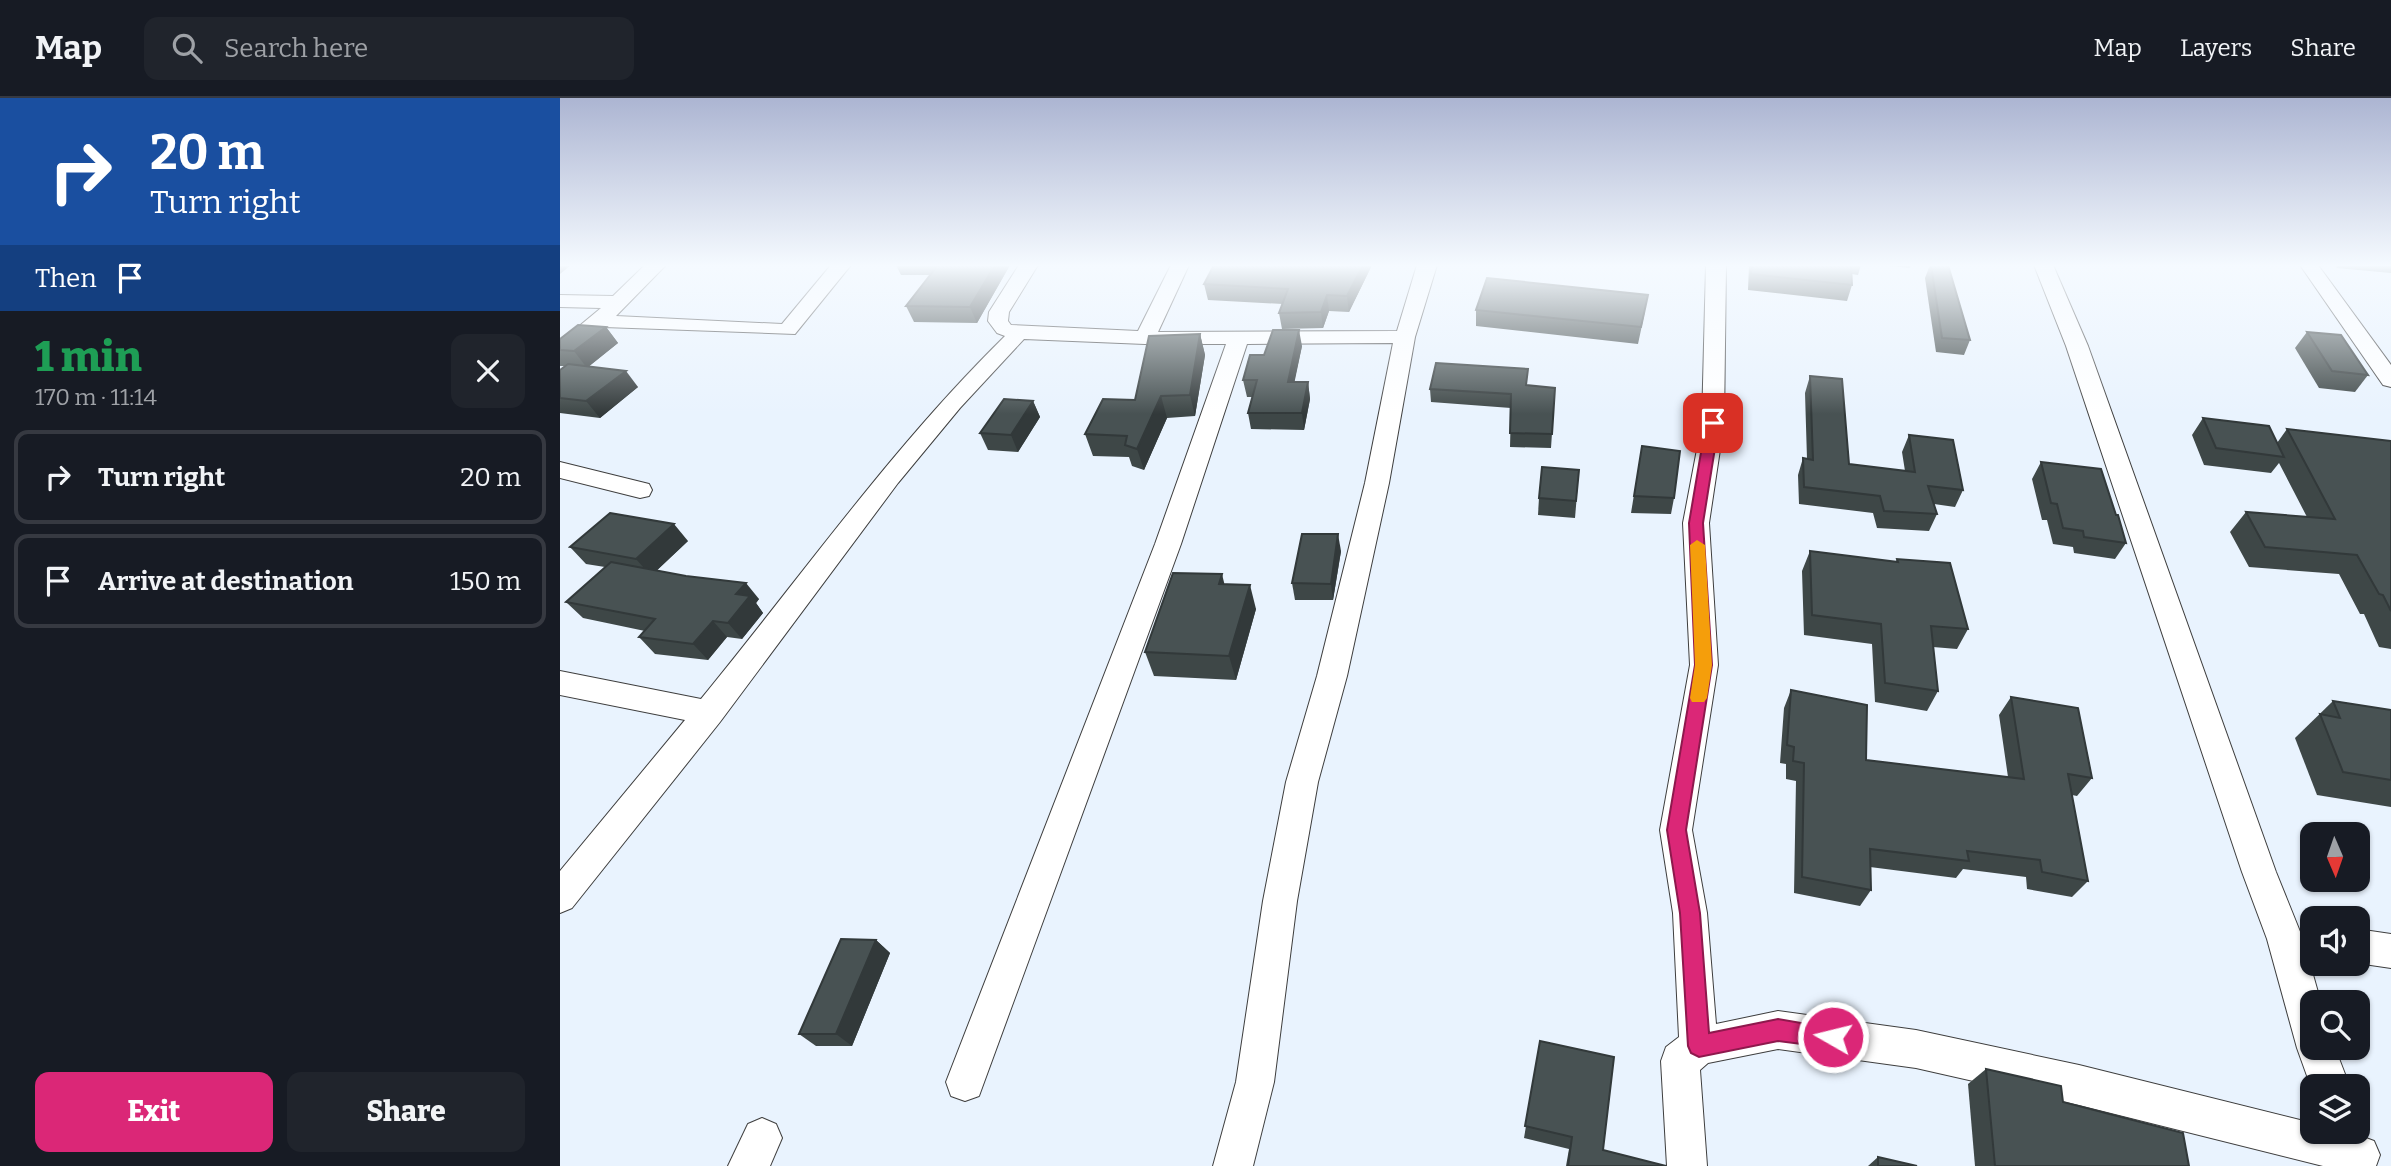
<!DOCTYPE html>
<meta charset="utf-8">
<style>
:root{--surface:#171b24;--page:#20242c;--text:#f1f3f6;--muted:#9ea1a6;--line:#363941;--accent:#db2777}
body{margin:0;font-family:Bitter,serif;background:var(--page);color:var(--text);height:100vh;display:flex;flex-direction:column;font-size:26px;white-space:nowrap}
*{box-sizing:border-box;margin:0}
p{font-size:23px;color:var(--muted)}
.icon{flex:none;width:38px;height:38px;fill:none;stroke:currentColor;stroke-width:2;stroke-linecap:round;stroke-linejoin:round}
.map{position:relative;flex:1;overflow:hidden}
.side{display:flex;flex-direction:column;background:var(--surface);width:560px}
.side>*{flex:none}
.banner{background:#1a4fa0;color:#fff;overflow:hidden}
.needle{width:46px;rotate:178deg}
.tools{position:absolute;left:1740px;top:724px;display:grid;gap:14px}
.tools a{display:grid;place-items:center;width:70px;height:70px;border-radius:14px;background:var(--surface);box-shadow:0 2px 5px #0004;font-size:35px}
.pin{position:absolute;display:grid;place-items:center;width:60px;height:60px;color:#fff;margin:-30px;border-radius:14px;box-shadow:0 4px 10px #0006}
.me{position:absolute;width:77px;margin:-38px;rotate:278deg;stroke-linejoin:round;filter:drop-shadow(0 0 5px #0008)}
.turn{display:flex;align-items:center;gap:24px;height:147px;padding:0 35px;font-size:32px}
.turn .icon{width:91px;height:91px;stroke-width:2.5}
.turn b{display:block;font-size:49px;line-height:60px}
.then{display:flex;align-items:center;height:66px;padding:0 35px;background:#0003;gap:14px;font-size:26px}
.round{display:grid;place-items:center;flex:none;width:74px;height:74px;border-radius:14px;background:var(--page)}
.head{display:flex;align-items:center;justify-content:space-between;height:119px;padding:0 35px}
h1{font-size:42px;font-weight:800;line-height:52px;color:#1e9e55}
.primary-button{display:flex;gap:14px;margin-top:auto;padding:14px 35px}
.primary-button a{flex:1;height:80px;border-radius:14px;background:var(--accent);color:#fff;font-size:28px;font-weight:800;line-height:80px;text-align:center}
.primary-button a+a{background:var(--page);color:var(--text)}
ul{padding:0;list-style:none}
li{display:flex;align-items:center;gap:21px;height:94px;margin:0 14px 10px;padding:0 21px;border:4px solid var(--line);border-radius:14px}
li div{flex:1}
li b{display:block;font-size:26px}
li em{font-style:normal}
header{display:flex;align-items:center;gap:42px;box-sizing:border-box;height:98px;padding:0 35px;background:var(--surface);border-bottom:2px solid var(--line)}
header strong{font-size:33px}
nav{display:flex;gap:38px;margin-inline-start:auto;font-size:24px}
.search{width:490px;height:63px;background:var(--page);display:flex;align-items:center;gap:18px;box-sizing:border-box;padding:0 24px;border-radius:14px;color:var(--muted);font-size:26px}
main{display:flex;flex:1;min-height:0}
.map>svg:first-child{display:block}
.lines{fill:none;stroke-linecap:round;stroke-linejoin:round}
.street-casing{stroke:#3e3e3e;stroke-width:2}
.street{fill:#fff;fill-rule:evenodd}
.wall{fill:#3e4747}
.shaded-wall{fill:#32393a}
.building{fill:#485253;stroke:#32393a;stroke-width:2}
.route{fill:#db2777;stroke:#8e194d;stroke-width:2}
.slow{fill:#f59e0b}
</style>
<header>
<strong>Map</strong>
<div class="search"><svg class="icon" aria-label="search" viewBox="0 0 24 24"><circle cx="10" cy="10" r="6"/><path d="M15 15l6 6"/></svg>Search here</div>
<nav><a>Map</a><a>Layers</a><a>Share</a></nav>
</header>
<main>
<section class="side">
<div class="banner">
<div class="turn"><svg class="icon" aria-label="right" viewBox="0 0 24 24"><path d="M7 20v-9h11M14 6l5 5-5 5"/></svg><div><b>20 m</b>Turn right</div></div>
<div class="then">Then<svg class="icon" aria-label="arrive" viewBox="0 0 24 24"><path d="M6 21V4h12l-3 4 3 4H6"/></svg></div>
</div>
<div class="head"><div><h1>1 min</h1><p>170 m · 11:14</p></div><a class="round"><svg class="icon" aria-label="close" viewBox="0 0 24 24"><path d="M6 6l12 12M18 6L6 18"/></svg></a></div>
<ul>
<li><svg class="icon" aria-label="right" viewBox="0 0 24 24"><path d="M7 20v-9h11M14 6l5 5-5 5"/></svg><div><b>Turn right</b></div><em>20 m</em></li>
<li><svg class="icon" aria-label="arrive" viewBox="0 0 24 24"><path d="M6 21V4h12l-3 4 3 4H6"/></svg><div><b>Arrive at destination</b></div><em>150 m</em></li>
</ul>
<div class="primary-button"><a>Exit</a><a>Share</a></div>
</section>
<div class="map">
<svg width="1831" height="1068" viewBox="0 0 1831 1068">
<rect width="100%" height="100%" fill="#e9f3fe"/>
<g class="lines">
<!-- street casing -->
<g class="street-casing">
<g id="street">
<path d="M85,167H106L56,218L222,226L271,167H291L235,236L44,229L7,259L0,261V244L41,210L0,209V197L53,198Z"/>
<path d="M459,167H478L449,214L448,223L451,227L578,233L611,167H629L598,234L837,233L857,167H877L855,239L829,385L787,578L758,684L737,803L714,984L693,1068H653L676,984L703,803L726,684L757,578L805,385L833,245L687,246L621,446L419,998L405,1003L391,998L386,984L595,446L666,246H585L464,241L400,310L338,385L160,624L12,810L0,815V773L125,622L0,597V573L141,601C241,479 332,349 445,238L437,235L428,223L429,214Z"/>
<path d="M1146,167H1166L1164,325L1149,425L1158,567L1132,732L1147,815L1156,926L1218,913L1356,932L1519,967L1752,1025V1034H1790L1814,1043L1820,1057L1816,1068H1763L1519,1007L1356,970L1218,951L1148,965L1140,972L1147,1068H1107L1101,963L1106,949L1119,939L1113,815L1100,732L1130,567L1123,425L1142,325Z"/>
<path d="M1474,167H1493L1528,248L1716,774L1743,841L1761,905H1752V950H1775L1790,989H1751L1737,950L1707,841L1682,774L1506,248Z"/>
<path d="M1740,167H1758L1831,267V289L1823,287Z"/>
<path d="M0,364L89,386L92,392L89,398L80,400L0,380Z"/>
<path d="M1797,831L1831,836V870L1797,865Z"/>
<path d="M202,1020L216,1026L222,1040L210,1068H168L188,1026Z"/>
</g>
</g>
<!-- street -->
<use href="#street" class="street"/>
</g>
<!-- wall -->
<g class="wall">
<path d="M336,167H450L417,225L354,224L346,208L370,177H341Z"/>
<path d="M812,167L789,214L769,213L763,230L722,231L719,215L723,206L648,202L644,186Z"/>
<path d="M1189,167H1301L1298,177L1292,176V187L1287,203L1188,192Z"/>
<path d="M1320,167H1351L1350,170Z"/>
<path d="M1370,167L1410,242L1404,257L1376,254L1365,180Z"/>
<path d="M1775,167H1831V175L1777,170Z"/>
<path d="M916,212L1085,213L1078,246L916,228Z"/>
<path d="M46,229L58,245L29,268L78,289L40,320L0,315V272L5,268H0V241Z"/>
<path d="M1747,234L1808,277L1795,294L1759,290L1735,250Z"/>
<path d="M640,236L645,257L635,318L607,320L584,372L572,368L569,359L533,358L525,336L575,302Z"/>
<path d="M742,248L734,284H748L750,301L744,332L691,331L688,315L692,299H687L683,282L704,257Z"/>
<path d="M1250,278L1289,366L1345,373L1342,354L1349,337L1403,392L1395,409L1374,406L1377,416L1369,433L1317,430L1313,415L1239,406L1238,377L1243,360L1247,361L1245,295Z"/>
<path d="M967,287L995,290L991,350L950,349L951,310L871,304L870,291Z"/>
<path d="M473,303L480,319L458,354L428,352L420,335Z"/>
<path d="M1643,320L1717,345L1727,331L1831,343V551L1819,549L1804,516H1800L1779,476L1689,469L1670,434L1686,414L1747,419L1719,365L1711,375L1644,367L1632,337Z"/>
<path d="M1082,348L1114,400L1111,416L1071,415Z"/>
<path d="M1481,364L1556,417L1566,445L1555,461L1514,455L1513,449L1493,446L1487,422H1482L1472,381Z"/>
<path d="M1019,372L1015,420L978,417L979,400Z"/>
<path d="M128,443L97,472L199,501L196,505L203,515L182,541L167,539L148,562L95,556L79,539L85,533L23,520L6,504L45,469L26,466L10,449Z"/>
<path d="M781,453L773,502H735L732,485Z"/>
<path d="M1250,453L1336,464L1337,461L1408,531L1397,551L1373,549L1378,593L1367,613L1315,604L1312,546L1244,537L1242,473Z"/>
<path d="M664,486L696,511L676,582L594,578L585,554Z"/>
<path d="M1231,592L1306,662L1448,679L1439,617L1451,599L1532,680L1517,698L1512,697L1528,783L1512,799L1467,791L1466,779L1403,771L1396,780L1310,769L1311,792L1300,808L1234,795L1236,683L1226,681V666L1220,665L1224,610Z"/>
<path d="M1773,603L1831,612V709L1757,697L1735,640Z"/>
<path d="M316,842L330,855L292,948H256L239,936Z"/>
<path d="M980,943L1043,1052L1106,1068H1006L1009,1051L964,1040Z"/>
<path d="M1426,971L1503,1004L1629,1068H1415L1408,986Z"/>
<path d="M1318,1059L1357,1068H1308Z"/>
</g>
<!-- shaded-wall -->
<g class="shaded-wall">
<path d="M0,167H11L0,176Z"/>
<path d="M435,167H450L417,225L410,209Z"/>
<path d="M803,167H812L789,214L787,198Z"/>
<path d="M767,197L769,213L763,230L761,214Z"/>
<path d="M46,229L58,245L27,270L14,253Z"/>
<path d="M739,232L742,248L731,301L728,284Z"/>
<path d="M640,236L645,257L635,318L630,297Z"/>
<path d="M66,273L78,289L40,320L26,303Z"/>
<path d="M748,284L750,301L744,332L742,315Z"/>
<path d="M601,298L607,320L584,372L577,351Z"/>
<path d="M473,303L480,319L458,354L451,337Z"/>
<path d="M114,426L128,443L91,478L76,461Z"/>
<path d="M778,436L781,453L773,502L771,486Z"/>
<path d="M662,476L668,501L659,486Z"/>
<path d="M186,485L199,501L196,505L203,515L182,541L168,525L176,496Z"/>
<path d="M690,487L696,511L676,582L669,558Z"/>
<path d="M153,523L167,539L148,562L133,546Z"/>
<path d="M316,842L330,855L292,948L276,936Z"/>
</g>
<!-- building -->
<g class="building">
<path d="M378,167H435L410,209L346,208Z"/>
<path d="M654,167H803L787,198L767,197L761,214L719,215L728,191L644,186Z"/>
<path d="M1192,167H1291L1292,187L1191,176Z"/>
<path d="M1371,167H1388L1410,242L1382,240Z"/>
<path d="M927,180L1088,197L1081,229L916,212Z"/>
<path d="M18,227L46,229L14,253L0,252V241Z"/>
<path d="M713,232H739L728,284H748L742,315H688L697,282H683L690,257H704Z"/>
<path d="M1747,234L1781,237L1808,277L1772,273Z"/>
<path d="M640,236L630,297L601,298L577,351L565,347L567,338L525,336L543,301L575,302L589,238Z"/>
<path d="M876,265L968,271L966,287L995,290L992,336L950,335L951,296L870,291Z"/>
<path d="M8,266L66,273L26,303L0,300V272Z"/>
<path d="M1250,278L1282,281L1289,366L1355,374L1349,337L1393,342L1403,392L1368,388L1377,416L1324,413L1320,398L1244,389L1243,360L1253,362Z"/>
<path d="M444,301L473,303L451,337L420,335Z"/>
<path d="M1643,320L1709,328L1724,359L1656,350Z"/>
<path d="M1727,331L1831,343V513L1823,497L1819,496L1797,457L1705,449L1686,414L1775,421Z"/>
<path d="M1082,348L1120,353L1114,400L1074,398Z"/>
<path d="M1481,364L1541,371L1556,417H1558L1566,445L1524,439L1523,433L1503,430L1497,406L1491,405Z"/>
<path d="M982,369L1019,372L1016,403L979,400Z"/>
<path d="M50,415L114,426L76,461L10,449Z"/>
<path d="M742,436H778L771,486L732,485Z"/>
<path d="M1250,453L1338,464L1337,461L1390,465L1408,531L1371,528L1378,593L1325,585L1321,526L1252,517Z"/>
<path d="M51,464L126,478L186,485L176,496L190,498L168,525L153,523L133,546L79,539L95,521L6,504Z"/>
<path d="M613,475L662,476L659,486L690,487L669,558L585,554Z"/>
<path d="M1231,592L1307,607L1306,662L1464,681L1451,599L1518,610L1532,680L1508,676L1528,783L1482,774L1480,762L1407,753L1409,763L1310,751L1311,792L1242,779L1244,665L1233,663L1234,649L1227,647Z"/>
<path d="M1773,603L1831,612V682L1783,674L1760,616L1780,620Z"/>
<path d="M281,841L316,842L276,936H239Z"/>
<path d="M980,943L1054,959L1043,1052L1106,1068H1008L1012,1039L965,1028Z"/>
<path d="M1426,971L1501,988L1503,1004L1623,1035L1629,1068H1435Z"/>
<path d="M1318,1059L1357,1068H1318Z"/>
</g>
<!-- sky -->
<linearGradient id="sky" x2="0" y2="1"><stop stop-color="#acb5d2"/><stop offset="0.53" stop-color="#f5faff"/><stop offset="1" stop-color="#f5faff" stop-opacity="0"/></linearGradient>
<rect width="1831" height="316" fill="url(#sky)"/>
<!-- route -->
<path class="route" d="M1153,321L1159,325L1143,425L1152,567L1126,732L1140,815L1149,935L1218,921L1281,932L1284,939L1281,947L1273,950L1218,943L1139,959L1131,955L1128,948L1120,815L1107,732L1135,567L1129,425L1146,325Z"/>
<!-- slow -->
<path class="slow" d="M1137,442L1145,447L1152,567L1147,600L1144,604H1132L1130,600L1135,567L1130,447Z"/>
</svg>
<div class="tools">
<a><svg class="needle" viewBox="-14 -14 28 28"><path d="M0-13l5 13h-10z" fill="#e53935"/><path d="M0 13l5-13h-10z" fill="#9ea1a6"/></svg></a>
<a><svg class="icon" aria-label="sound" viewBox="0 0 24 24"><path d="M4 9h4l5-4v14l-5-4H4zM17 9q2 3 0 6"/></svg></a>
<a><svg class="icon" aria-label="search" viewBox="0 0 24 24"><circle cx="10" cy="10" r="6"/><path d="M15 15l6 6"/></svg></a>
<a><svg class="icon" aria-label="layers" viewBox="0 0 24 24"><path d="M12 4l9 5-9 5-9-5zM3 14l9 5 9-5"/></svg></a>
</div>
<div class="pin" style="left:1153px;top:325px;background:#d93025"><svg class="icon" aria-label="arrive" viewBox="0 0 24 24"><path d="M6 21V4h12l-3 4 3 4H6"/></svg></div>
<svg class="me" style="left:1273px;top:939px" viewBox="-20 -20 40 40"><circle r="17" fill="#db2777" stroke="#fff" stroke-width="3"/><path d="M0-11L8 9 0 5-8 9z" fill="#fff"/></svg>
</div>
</main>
